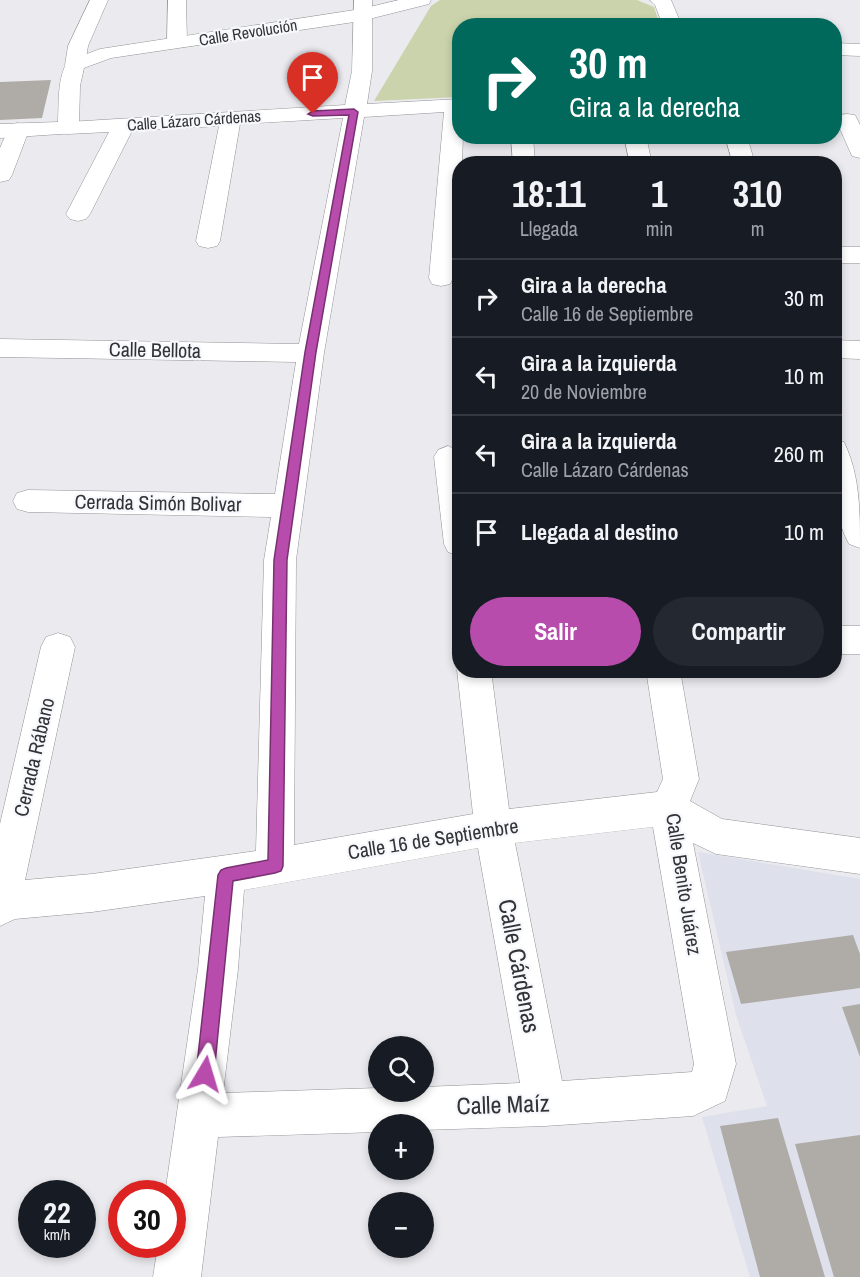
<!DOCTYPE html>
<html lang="es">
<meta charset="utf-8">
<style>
:root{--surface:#171b24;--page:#242831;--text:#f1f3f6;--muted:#9ea1a6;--line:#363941;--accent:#b84cac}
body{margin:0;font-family:"Archivo Narrow",sans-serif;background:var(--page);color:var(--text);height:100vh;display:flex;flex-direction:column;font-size:22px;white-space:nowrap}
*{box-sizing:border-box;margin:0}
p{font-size:20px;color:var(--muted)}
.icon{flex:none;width:33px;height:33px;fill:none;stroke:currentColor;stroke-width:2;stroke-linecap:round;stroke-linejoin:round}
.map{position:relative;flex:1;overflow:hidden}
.side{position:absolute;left:452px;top:156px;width:390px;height:522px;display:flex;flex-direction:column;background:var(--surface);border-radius:24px;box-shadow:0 3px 9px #0003}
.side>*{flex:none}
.hud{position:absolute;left:452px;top:18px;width:390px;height:126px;border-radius:24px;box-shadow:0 3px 9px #0003;background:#00695c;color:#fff;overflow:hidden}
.buttons{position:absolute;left:368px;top:1036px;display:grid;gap:12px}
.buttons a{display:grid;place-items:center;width:66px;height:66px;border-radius:50%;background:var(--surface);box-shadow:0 3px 9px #0003;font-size:30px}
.speed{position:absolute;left:18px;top:1180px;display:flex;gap:12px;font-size:30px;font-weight:700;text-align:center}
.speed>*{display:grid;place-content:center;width:78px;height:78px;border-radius:50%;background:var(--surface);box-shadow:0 3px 9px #0003;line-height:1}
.speed small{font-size:15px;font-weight:400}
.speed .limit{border:9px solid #d22;background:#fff;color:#111}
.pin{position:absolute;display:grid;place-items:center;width:51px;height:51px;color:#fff;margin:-62px -26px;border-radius:50% 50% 50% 0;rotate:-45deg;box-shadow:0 0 6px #0007}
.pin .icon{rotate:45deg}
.me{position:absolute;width:66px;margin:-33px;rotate:7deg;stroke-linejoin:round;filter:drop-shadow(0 0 4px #0008)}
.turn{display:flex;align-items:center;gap:21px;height:126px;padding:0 18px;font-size:27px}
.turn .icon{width:78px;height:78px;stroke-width:2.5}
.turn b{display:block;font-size:42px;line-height:51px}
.eta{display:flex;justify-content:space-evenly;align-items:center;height:102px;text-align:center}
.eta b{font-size:36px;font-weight:800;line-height:42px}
.primary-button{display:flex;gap:12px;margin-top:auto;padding:12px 18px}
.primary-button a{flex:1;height:69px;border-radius:36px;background:var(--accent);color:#fff;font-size:24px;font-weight:800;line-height:69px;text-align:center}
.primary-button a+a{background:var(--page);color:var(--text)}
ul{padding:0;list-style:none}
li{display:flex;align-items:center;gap:18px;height:78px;padding:0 18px;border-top:2px solid var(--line)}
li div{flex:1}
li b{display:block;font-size:22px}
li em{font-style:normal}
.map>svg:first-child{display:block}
.built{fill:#dee0ec}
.green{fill:#cad3ab}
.building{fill:#afaba7}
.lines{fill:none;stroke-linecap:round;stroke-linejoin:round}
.minor-casing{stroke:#929297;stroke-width:1}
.tertiary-casing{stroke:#929297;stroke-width:1}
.minor{fill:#fff;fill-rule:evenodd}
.tertiary{fill:#fff;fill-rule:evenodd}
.route{fill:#b84cac;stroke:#783170;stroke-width:1.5}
.labels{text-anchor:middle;stroke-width:4.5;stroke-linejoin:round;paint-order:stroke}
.far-street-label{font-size:16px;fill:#323334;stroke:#f7f8fd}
.street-label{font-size:20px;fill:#323334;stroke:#f7f8fd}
.near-street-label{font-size:24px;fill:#323334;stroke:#f7f8fd}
</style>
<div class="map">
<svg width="860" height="1277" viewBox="0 0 860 1277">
<rect width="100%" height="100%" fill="#eaeaef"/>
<!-- built -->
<path class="built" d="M698,852L860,879V1277H750L702,1117L767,1106L736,1015Z"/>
<!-- green -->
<path class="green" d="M440,0H637L654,7L660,25L459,26V97L374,101L431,6Z"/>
<!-- building -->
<g class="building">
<path d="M51,80L42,118L0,120V82Z"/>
<path d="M853,935L860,954V988L741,1004L726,952Z"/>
<path d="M860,1004V1057L842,1007Z"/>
<path d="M778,1118L825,1277H760L720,1126Z"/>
<path d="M860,1135V1277H834L795,1144Z"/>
</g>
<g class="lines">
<!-- minor casing -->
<g class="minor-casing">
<g id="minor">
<path d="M90,0H108L88,46L85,65L82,69H68L65,65L68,46Z"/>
<path d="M168,0H186L187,43L184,47H170L167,43Z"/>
<path d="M354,0H372V71L367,104L459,99V136H463L462,164H459L453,278L450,284L441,286L432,284L429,278L444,112L364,117L324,353L296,560L294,845L473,814L457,670L459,666V670H491L509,809L657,792L663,779L646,670H680L699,779L690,801L722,819L860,838V874L716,854L693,843L736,1064L725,1101L693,1116L545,1126L423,1130V1125H378V1132L218,1137L201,1277H153L158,1245H172V1194H165L198,969L205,896L92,912L15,919L0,926V824L41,647L46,637L58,633L70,637L75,647L25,880L92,874L256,851L264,560L271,517L28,512L17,509L13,501L17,493L28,490L275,494L296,362L0,357V339L299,344L343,118L240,124L220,241L217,246L208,248L199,246L196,241L219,126L132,131L90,214L86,219L78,221L70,219L66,214L109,132L68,134L60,133L57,128L60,123L68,122L345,105L352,71ZM653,827L694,1064L692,1072L562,1081L515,843ZM478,848L520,1083L423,1087V1092H378V1088L223,1093L238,969L244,890Z"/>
<path d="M650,0H671L682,26H663L655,5Z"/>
<path d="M834,43L860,44V56L834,55Z"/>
<path d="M847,114L855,115L860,125V158L852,156L836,120L839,115Z"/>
<path d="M18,123L26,125L29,130L12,175L9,180L0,182V148L10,125Z"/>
<path d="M511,136H533L535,164H513Z"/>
<path d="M624,136H646L652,164H630Z"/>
<path d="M725,136H747L755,164H733Z"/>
<rect x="834" y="247" width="26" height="16"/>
<path d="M834,340L860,341V359L834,358Z"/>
<path d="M834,439L844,442C860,475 860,511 860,548L849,544C831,511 834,475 834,439Z"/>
<path d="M448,446L459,451V556L448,552L444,544L434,457L438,450Z"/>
<rect x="834" y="626" width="26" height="28"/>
</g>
</g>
<!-- tertiary casing -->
<g class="tertiary-casing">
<path id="tertiary" d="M399,0H431L429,4L361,21L111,58L84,68L80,86L79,128L76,133L0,138V124L58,122C59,103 57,77 68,61L100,49L361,9Z"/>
</g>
<!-- minor -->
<use href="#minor" class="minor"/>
<!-- tertiary -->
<use href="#tertiary" class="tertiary"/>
</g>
<!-- route -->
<path class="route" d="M354,109L358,112L316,352L287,560L283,866L281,871L275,873L233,881L214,1074L211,1080L205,1083L199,1080L196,1074L218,875L221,870L226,868L268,860L274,560L305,352L349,115L313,116L308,114L313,111Z"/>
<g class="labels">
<!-- far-street labels -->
<g class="far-street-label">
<text transform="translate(248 32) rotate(-9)" y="6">Calle Revolución</text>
<text transform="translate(194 120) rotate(-4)" y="6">Calle Lázaro Cárdenas</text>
</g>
<!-- street labels -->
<g class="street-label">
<text transform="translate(155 350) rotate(1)" y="7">Calle Bellota</text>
<text transform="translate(158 503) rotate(1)" y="7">Cerrada Simón Bolivar</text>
<text transform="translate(34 757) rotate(-77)" y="7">Cerrada Rábano</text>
<text transform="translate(433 839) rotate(-9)" y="7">Calle 16 de Septiembre</text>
<text transform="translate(684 884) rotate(81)" y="7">Calle Benito Juárez</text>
</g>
<!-- near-street labels -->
<g class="near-street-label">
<text transform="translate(519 966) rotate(79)" y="8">Calle Cárdenas</text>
<text transform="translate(503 1105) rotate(-2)" y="8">Calle Maíz</text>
</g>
</g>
</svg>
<div class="buttons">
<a><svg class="icon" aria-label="search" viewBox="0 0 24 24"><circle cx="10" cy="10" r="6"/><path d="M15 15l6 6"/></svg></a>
<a>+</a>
<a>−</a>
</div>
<div class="speed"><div>22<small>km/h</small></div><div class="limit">30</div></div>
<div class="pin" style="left:313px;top:114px;background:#d93025"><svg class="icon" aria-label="arrive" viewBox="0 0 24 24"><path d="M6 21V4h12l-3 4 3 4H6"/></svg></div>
<svg class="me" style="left:205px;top:1074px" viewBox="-20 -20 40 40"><path d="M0-17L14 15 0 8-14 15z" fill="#b84cac" stroke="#fff" stroke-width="4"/></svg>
<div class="hud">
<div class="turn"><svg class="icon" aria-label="right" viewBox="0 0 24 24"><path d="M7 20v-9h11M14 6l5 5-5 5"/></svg><div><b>30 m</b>Gira a la derecha</div></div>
</div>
<section class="side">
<div class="eta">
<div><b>18:11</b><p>Llegada</p></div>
<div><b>1</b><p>min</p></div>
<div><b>310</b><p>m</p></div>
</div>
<ul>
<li><svg class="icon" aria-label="right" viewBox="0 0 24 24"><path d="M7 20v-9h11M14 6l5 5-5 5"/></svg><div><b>Gira a la derecha</b><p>Calle 16 de Septiembre</p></div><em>30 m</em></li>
<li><svg class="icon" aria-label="left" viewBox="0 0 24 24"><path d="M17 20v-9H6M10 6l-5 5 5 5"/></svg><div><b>Gira a la izquierda</b><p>20 de Noviembre</p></div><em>10 m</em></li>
<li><svg class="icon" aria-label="left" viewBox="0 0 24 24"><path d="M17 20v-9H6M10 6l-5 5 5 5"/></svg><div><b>Gira a la izquierda</b><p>Calle Lázaro Cárdenas</p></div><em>260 m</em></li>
<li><svg class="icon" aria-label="arrive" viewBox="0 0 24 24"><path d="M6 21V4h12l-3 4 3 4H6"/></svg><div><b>Llegada al destino</b></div><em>10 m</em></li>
</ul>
<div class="primary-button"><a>Salir</a><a>Compartir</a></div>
</section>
</div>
